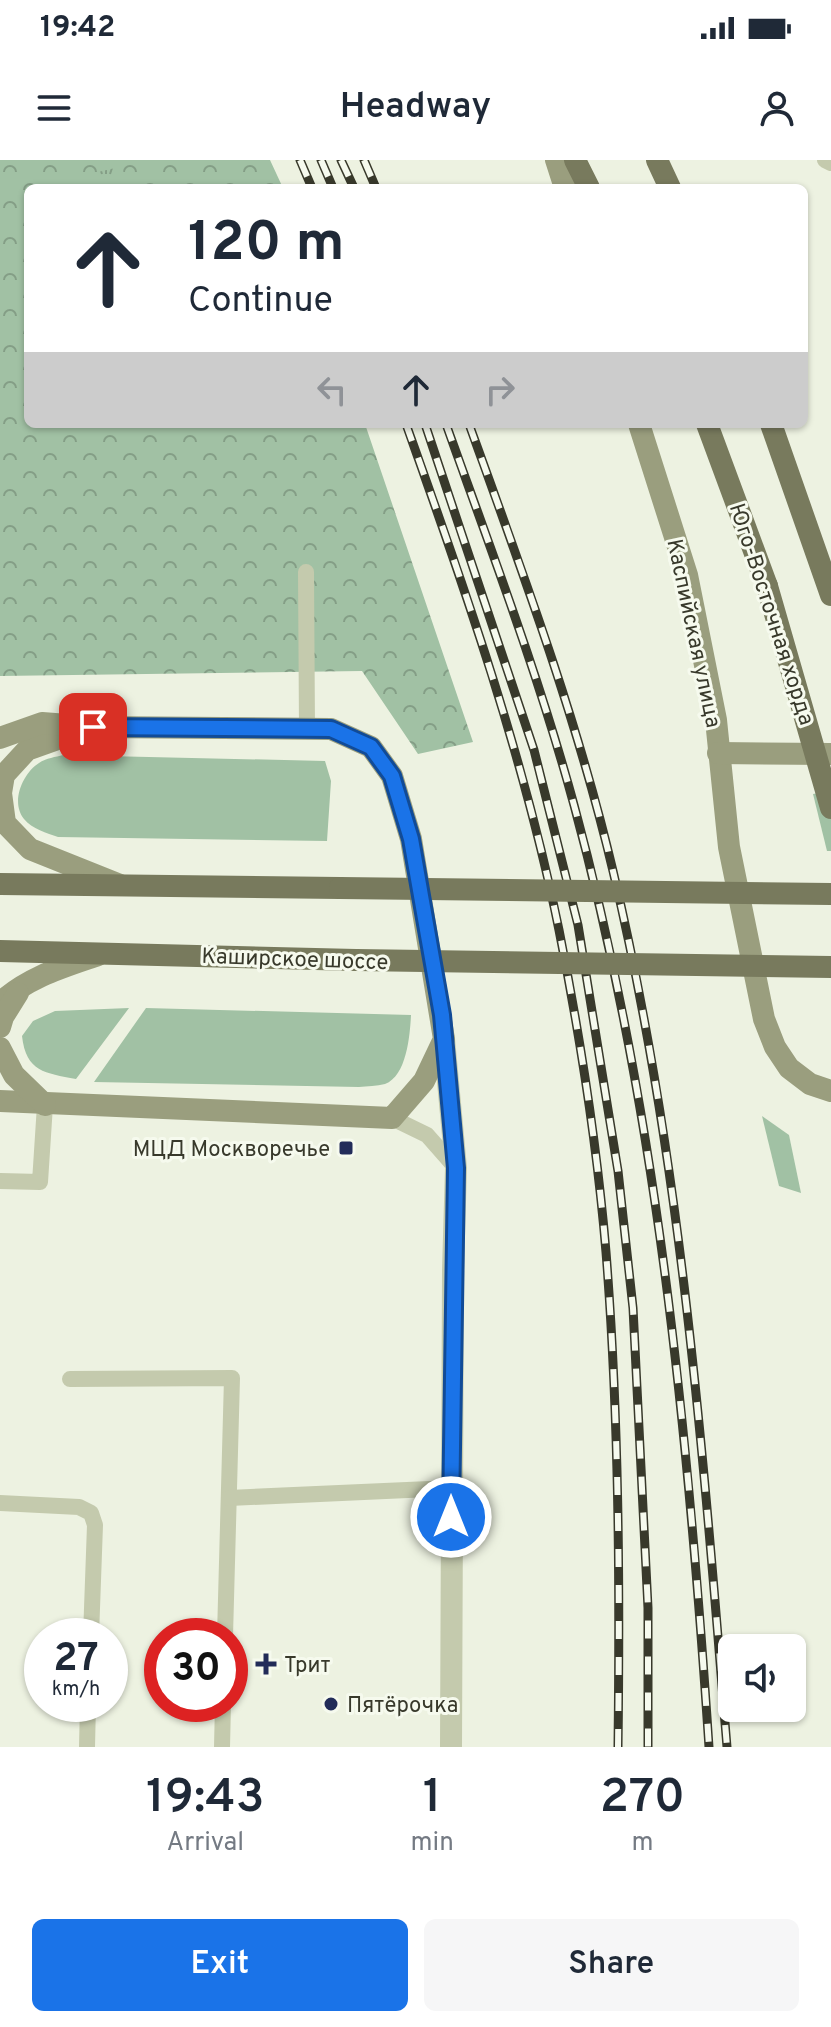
<!DOCTYPE html>
<meta charset="utf-8">
<style>
:root{--surface:#fff;--page:#f6f6f7;--text:#1f2937;--muted:#747a83;--accent:#1a73e8}
body{margin:0;font-family:Overpass,sans-serif;background:var(--page);color:var(--text);height:100vh;display:flex;flex-direction:column;font-size:30px;white-space:nowrap}
*{box-sizing:border-box;margin:0}
p{font-size:26px;color:var(--muted)}
.icon{flex:none;width:44px;height:44px;fill:none;stroke:currentColor;stroke-width:2;stroke-linecap:round;stroke-linejoin:round}
.map{position:relative;height:1587px;overflow:hidden}
.side{display:flex;flex-direction:column;background:var(--surface);flex:1}
.side>*{flex:none}
.hud{position:absolute;left:24px;top:24px;width:784px;height:244px;border-radius:12px;box-shadow:0 2px 6px #0004;background:#fff;color:var(--text);overflow:hidden}
.controls{position:absolute;left:718px;top:1474px;display:grid;gap:16px}
.controls a{display:grid;place-items:center;width:88px;height:88px;border-radius:12px;background:var(--surface);box-shadow:0 2px 6px #0004;font-size:40px}
.speed{position:absolute;left:24px;top:1458px;display:flex;gap:16px;font-size:40px;font-weight:700;text-align:center}
.speed>*{display:grid;place-content:center;width:104px;height:104px;border-radius:50%;background:var(--surface);box-shadow:0 2px 6px #0004;line-height:1}
.speed small{font-size:20px;font-weight:400}
.speed .limit{border:12px solid #d22;background:#fff;color:#111}
.pin{position:absolute;display:grid;place-items:center;width:68px;height:68px;color:#fff;margin:-34px;border-radius:16px;box-shadow:0 4px 12px #0006}
.me{position:absolute;width:88px;margin:-44px;rotate:0deg;stroke-linejoin:round;filter:drop-shadow(0 0 6px #0008)}
.turn{display:flex;align-items:center;gap:28px;height:168px;padding:0 32px;font-size:36px}
.turn .icon{width:104px;height:104px;stroke-width:2.5}
.turn b{display:block;font-size:56px;line-height:68px}
.lanes{display:flex;align-items:center;height:76px;padding:0 32px;background:#0003;justify-content:center;gap:40px;direction:ltr}
.lanes .off{opacity:.35}
.eta{display:flex;justify-content:space-evenly;align-items:center;height:136px;text-align:center}
.eta b{font-size:48px;font-weight:600;line-height:56px}
.primary-button{display:flex;gap:16px;margin-top:auto;padding:16px 32px}
.primary-button a{flex:1;height:92px;border-radius:12px;background:var(--accent);color:#fff;font-size:32px;font-weight:600;line-height:92px;text-align:center}
.primary-button a+a{background:var(--page);color:var(--text)}
.status{display:flex;justify-content:space-between;align-items:center;height:56px;padding:0 40px;background:var(--surface);direction:ltr}
.status svg{height:22px;fill:currentColor}
header{display:flex;justify-content:space-between;align-items:center;height:104px;padding:0 32px;background:var(--surface);font-size:36px;font-weight:600}
.map>svg:first-child{display:block}
.grass{fill:#a1c1a4}
.forest{fill:url(#forest-crowns)}
.park{fill:url(#park-tufts)}
.lines{fill:none;stroke-linecap:round;stroke-linejoin:round}
.service{stroke:#c4caad;stroke-width:16}
.minor{stroke:#c4caad;stroke-width:22}
.secondary{stroke:#9a9e7e;stroke-width:22}
.primary{stroke:#787a5d;stroke-width:22}
.rail-casing{stroke:#38392b;stroke-width:9}
.rail{stroke:#f6faee;stroke-width:6;stroke-dasharray:18;stroke-linecap:butt}
.primary-bridge{stroke:#787a5d;stroke-width:22}
.route-casing{stroke:#114b97;stroke-width:20}
.route{stroke:#1a73e8;stroke-width:14}
.poi-dot{fill:#222c59;stroke:#f6faee;stroke-width:3}
.labels{text-anchor:middle;stroke-width:6;stroke-linejoin:round;paint-order:stroke}
.street-label{font-size:22px;fill:#38392b;stroke:#f6faee}
.poi-label{font-size:22px;fill:#38392b;stroke:#f6faee;text-anchor:start}
</style>
<div class="status"><b>19:42</b><svg viewBox="0 0 49 12"><path d="M0 12V9h3v3zM5 12V6h3v6zM10 12V3h3v9zM15 12V0h3v12zM26 1h20v11H26zM47 4h2v5h-2z"/></svg></div>
<header><svg class="icon" aria-label="menu" viewBox="0 0 24 24"><path d="M4 6h16M4 12h16M4 18h16"/></svg>Headway<svg class="icon" aria-label="person" viewBox="0 0 24 24"><circle cx="12" cy="8" r="4"/><path d="M4 21q1-7 8-7t8 7"/></svg></header>
<div class="map">
<svg width="831" height="1587" viewBox="0 0 831 1587">
<defs>
<pattern id="forest-crowns" width="20" height="18" patternUnits="userSpaceOnUse" patternTransform="scale(2)"><rect width="20" height="18" fill="#a1c1a4"/><path d="M2 6a3 3 0 1 1 6 0M12 15a3 3 0 1 1 6 0" fill="none" stroke="#849e86"/></pattern>
<pattern id="park-tufts" width="24" height="20" patternUnits="userSpaceOnUse" patternTransform="scale(2)"><rect width="24" height="20" fill="#a1c1a4"/><path d="M3 7l-1-3M5 7V3M7 7l1-3M15 17l-1-3M17 17v-4M19 17l1-3" fill="none" stroke="#849e86"/></pattern>
</defs>
<rect width="100%" height="100%" fill="#edf2e1"/>
<!-- grass -->
<g class="grass">
<path d="M63,595L325,601L331,621L327,681L58,677C47,673 32,669 24,659C10,642 23,613 39,603C46,598 56,597 63,595Z"/>
<path d="M831,631V691H827L813,634Z"/>
<path d="M129,848L76,919C45,913 26,912 22,876L33,861L55,851Z"/>
<path d="M146,848L411,855C410,874 407,916 385,924C377,926 367,926 359,927L94,922Z"/>
<path d="M762,956L789,975L801,1033L779,1026Z"/>
</g>
<!-- forest -->
<path class="forest" d="M0,0H270L283,28H28V264H365L473,582L418,594L362,511L0,516Z"/>
<!-- park -->
<path class="park" d="M115,8L131,15L139,28H54L52,23Z"/>
<g class="lines">
<!-- service -->
<g class="service">
<path d="M825,0L831,3"/>
<path d="M306,412L307,569"/>
<path d="M392,958L427,975L456,1008"/>
<path d="M0,1021L40,1022L45,945"/>
<path d="M70,1219L232,1218L225,1476"/>
<path d="M229,1338L452,1328"/>
<path d="M0,1343L79,1347L91,1353L95,1365L91,1476"/>
<path d="M87,1587L88,1544"/>
<path d="M222,1587L223,1544"/>
</g>
<!-- minor -->
<path class="minor" d="M444,879L456,1008L453,1110L451,1587"/>
<!-- secondary -->
<g class="secondary">
<path d="M556,0L565,28"/>
<path d="M639,264L687,415L716,560L729,687L764,859L775,887L789,908L810,924L831,931"/>
<path d="M86,569L27,590L4,615L1,633L5,663L30,689L120,725"/>
<path d="M0,578L42,563L93,567L331,569L371,587L392,616L411,679L444,879L424,921L392,958L0,941"/>
<path d="M718,593L831,594"/>
<path d="M0,843C28,817 63,807 98,795"/>
<path d="M0,867L3,857L18,833"/>
<path d="M0,888L14,915L45,945"/>
</g>
<!-- primary -->
<g class="primary">
<path d="M575,0L589,28"/>
<path d="M657,0L670,28"/>
<path d="M707,264L767,426"/>
<path d="M771,264L831,435"/>
<path d="M0,724L340,728"/>
<path d="M0,791L356,800"/>
</g>
<!-- rail casing -->
<g class="rail-casing">
<g id="rail">
<path d="M300,0L312,28"/>
<path d="M321,0L333,28"/>
<path d="M341,0L354,28"/>
<path d="M364,0L376,28"/>
<path d="M406,264C465,429 524,597 559,770C580,876 597,985 606,1092C619,1257 620,1422 618,1587"/>
<path d="M425,264L534,590L578,765L618,1011L633,1148L648,1448V1587"/>
<path d="M446,264C491,390 539,516 574,645C657,951 688,1271 709,1587"/>
<path d="M469,264C522,411 577,558 613,711C681,998 703,1293 727,1587"/>
</g>
</g>
<!-- rail -->
<use href="#rail" class="rail"/>
<!-- primary-bridge -->
<g class="primary-bridge">
<path d="M767,426L831,648"/>
<path d="M340,728L831,734"/>
<path d="M356,800L831,807"/>
</g>
</g>
<g class="lines">
<!-- route casing -->
<g class="route-casing">
<path id="route" d="M93,567L331,569L371,587L392,616L411,679L442,855L456,1008L451,1357"/>
</g>
<!-- route -->
<use href="#route" class="route"/>
</g>
<!-- markers -->
<g class="poi-dot">
<rect x="338" y="980" width="16" height="16" rx="4"/>
<path d="M262 1492h8v8h8v8h-8v8h-8v-8h-8v-8h8z"/>
<circle cx="331" cy="1544" r="8"/>
</g>
<g class="labels">
<!-- street labels -->
<g class="street-label">
<text transform="translate(773 454) rotate(72)" y="8">Юго-Восточная хорда</text>
<text transform="translate(695 473) rotate(78)" y="8">Каспийская улица</text>
<text transform="translate(295 798) rotate(2)" y="8">Каширское шоссе</text>
</g>
<!-- poi labels -->
<g class="poi-label">
<text x="330" y="996" text-anchor="end">МЦД Москворечье</text>
<text x="284" y="1512">Трит</text>
<text x="347" y="1552">Пятёрочка</text>
</g>
</g>
</svg>
<div class="controls">
<a><svg class="icon" aria-label="sound" viewBox="0 0 24 24"><path d="M4 9h4l5-4v14l-5-4H4zM17 9q2 3 0 6"/></svg></a>
</div>
<div class="speed"><div>27<small>km/h</small></div><div class="limit">30</div></div>
<div class="pin" style="left:93px;top:567px;background:#d93025"><svg class="icon" aria-label="arrive" viewBox="0 0 24 24"><path d="M6 21V4h12l-3 4 3 4H6"/></svg></div>
<svg class="me" style="left:451px;top:1357px" viewBox="-20 -20 40 40"><circle r="17" fill="#1a73e8" stroke="#fff" stroke-width="3"/><path d="M0-11L8 9 0 5-8 9z" fill="#fff"/></svg>
<div class="hud">
<div class="turn"><svg class="icon" aria-label="ahead" viewBox="0 0 24 24"><path d="M12 20V5M6 11l6-6 6 6"/></svg><div><b>120 m</b>Continue</div></div>
<div class="lanes"><svg class="icon off" aria-label="left" viewBox="0 0 24 24"><path d="M17 20v-9H6M10 6l-5 5 5 5"/></svg><svg class="icon" aria-label="ahead" viewBox="0 0 24 24"><path d="M12 20V5M6 11l6-6 6 6"/></svg><svg class="icon off" aria-label="right" viewBox="0 0 24 24"><path d="M7 20v-9h11M14 6l5 5-5 5"/></svg></div>
</div>
</div>
<section class="side">
<div class="eta">
<div><b>19:43</b><p>Arrival</p></div>
<div><b>1</b><p>min</p></div>
<div><b>270</b><p>m</p></div>
</div>
<div class="primary-button"><a>Exit</a><a>Share</a></div>
</section>
